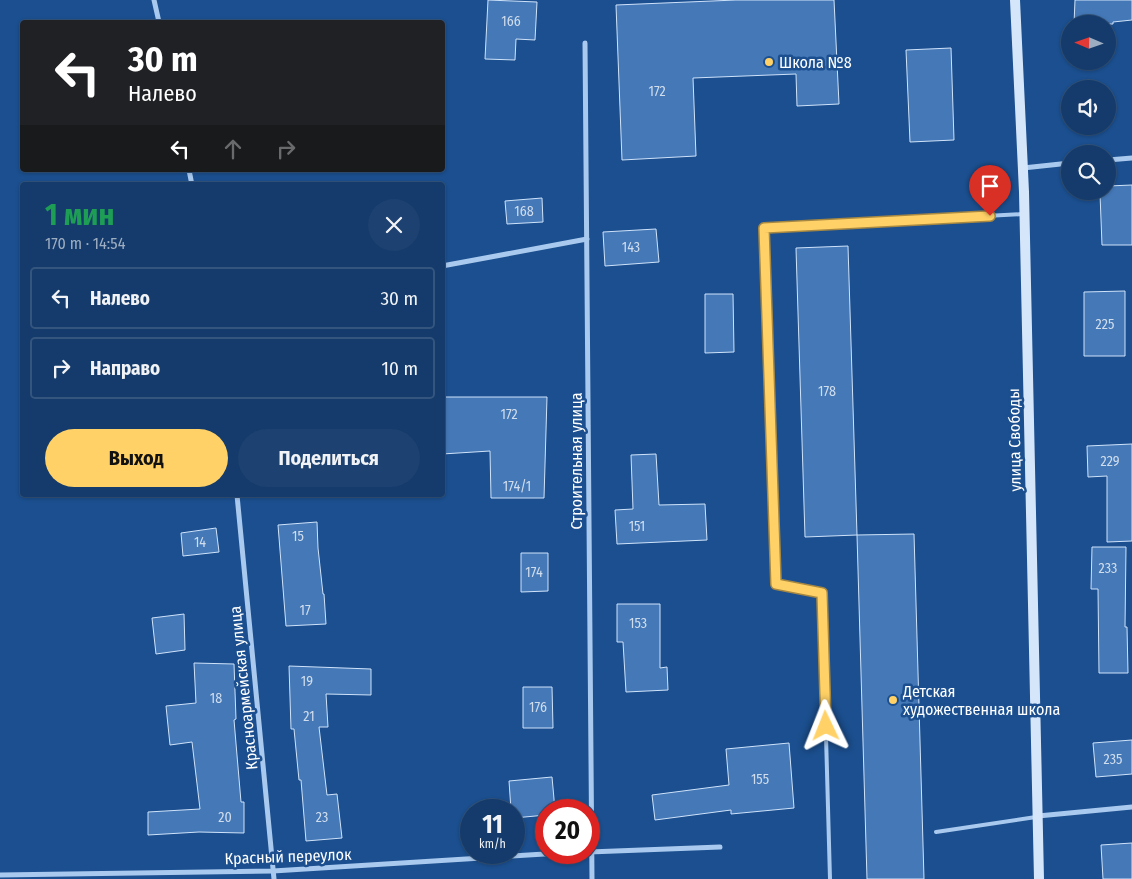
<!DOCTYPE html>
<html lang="ru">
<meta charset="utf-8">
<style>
:root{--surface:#143b6b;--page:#1d4271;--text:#f1f3f6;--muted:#9dadc1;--line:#33557e;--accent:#ffd166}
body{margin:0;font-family:"Fira Sans Condensed",sans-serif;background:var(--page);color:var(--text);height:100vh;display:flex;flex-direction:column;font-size:19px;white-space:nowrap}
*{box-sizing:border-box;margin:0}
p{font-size:16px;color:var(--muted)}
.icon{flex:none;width:28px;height:28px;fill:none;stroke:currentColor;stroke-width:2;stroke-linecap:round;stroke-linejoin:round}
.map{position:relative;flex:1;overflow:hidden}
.panel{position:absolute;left:20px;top:182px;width:425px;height:315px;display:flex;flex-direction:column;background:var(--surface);border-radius:5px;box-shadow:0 1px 4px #0004,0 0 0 1px var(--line)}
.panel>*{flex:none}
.banner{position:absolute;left:20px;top:20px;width:425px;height:152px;border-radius:5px;box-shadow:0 1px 4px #0004,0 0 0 1px var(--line);background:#202124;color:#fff;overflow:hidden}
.needle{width:32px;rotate:272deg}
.controls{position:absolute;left:1061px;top:15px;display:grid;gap:10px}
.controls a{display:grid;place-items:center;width:55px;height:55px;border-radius:50%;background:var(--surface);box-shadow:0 1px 4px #0004,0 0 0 1px var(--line);font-size:25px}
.speed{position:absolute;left:460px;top:799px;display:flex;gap:10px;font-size:25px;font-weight:700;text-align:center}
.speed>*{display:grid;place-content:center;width:65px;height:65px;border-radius:50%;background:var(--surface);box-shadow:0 1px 4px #0004,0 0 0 1px var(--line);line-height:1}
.speed small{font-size:12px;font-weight:400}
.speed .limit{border:8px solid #d22;background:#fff;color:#111}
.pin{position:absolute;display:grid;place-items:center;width:42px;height:42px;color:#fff;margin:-51px -21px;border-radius:50% 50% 50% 0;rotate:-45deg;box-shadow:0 0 5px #0007}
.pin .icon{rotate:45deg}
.me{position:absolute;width:55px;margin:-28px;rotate:358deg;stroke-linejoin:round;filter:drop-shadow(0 0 4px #0008)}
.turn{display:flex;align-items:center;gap:18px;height:105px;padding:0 25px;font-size:22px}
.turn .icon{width:65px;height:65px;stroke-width:2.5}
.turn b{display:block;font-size:35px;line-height:42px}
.lanes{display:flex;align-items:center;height:48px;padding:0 25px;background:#0003;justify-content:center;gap:25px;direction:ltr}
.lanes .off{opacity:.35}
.round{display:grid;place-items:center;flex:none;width:52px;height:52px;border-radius:26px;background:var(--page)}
.head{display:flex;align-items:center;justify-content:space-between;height:85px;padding:0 25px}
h1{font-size:30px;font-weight:700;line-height:38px;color:#1e9e55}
.cta{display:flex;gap:10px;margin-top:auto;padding:10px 25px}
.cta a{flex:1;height:58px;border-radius:30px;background:var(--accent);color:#111;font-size:20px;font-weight:700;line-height:58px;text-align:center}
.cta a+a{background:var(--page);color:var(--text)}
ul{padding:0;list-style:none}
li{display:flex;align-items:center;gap:15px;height:62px;margin:0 10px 8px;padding:0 15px;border:2px solid var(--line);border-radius:5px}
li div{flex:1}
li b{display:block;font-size:19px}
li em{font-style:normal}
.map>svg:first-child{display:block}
.building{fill:#4478b7;stroke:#cfe3fa}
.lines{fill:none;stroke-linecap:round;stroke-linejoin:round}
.service{stroke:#a9c9ee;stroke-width:4}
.minor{stroke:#a9c9ee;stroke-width:5}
.secondary{stroke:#d6e6fa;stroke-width:10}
.route-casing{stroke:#a68842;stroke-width:12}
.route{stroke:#ffd166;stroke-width:9}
.poi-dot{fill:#ffd166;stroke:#1b4f8f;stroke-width:2}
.labels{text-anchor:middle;stroke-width:5;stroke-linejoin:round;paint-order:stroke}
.number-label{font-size:14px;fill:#d0dded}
.poi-label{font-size:16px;fill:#fff;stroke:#1b4f8f;text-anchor:start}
.street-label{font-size:16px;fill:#fff;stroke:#1b4f8f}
</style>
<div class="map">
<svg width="1132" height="879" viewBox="0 0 1132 879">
<rect width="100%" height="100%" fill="#1b4f8f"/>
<!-- building -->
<g class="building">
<path d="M488,0L537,2L535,40L516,39L515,60L485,59Z"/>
<path d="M736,0H834L839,104L797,106L796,74L693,78L696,156L622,160L616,5Z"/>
<path d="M1075,0H1132V20L1113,22V24H1074Z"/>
<path d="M951,48L954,140L910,142L906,50Z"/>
<path d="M1132,185V245H1102L1100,194L1102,191H1108V186Z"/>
<path d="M542,198L543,222L507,224L505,201Z"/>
<path d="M656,229L659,262L605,266L603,232Z"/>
<path d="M848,246L857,535L805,537L796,248Z"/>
<path d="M1125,291V356H1084V292Z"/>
<path d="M705,294H733L734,352L705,353Z"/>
<path d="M442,397H547L544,498H491L490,451L442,454Z"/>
<path d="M1132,444V541L1107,542V476L1088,477L1087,446Z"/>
<path d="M656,454L659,505L705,504L707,540L617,544L615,510L633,509L631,455Z"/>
<path d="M317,522L318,548L323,594H324L326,624L286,626L278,525Z"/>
<path d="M216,528L219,552L183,556L181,533Z"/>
<path d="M914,534L924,879H867L857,535Z"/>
<path d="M1092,547H1126L1125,627H1127L1128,673H1099L1098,589H1091Z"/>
<path d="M521,553H548V591L521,592Z"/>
<path d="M617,604H660V668L667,667L668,690L626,692L623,642H617Z"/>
<path d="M184,614L185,650L156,654L152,618Z"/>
<path d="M194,663L234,664L236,719L234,720L241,802H244V833L199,832L148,835V812L200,809L192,742L170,745L166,706L196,703Z"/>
<path d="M289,666L371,669V695L326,694L328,727H319L327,795L337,794L342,838L306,841L301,780H299L294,729H291Z"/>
<path d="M523,687H552L553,728H523Z"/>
<path d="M1132,740V774L1096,777L1093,743Z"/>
<path d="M789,743L794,808L731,814V810L655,820L652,795L729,785L726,749Z"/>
<path d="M552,777L555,810H546V815L514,818V810H511L509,781Z"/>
<path d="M1132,843V879H1103L1101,845Z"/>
</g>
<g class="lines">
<!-- service -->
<g class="service">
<path d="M936,832L1036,817"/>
<path d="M830,879L822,593L776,584L764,228L1023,214"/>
</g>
<!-- minor -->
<g class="minor">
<path d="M154,0L159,22"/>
<path d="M585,43L592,879"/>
<path d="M1108,160L1132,158"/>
<path d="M1023,168L1070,163"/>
<path d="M189,170L192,185"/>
<path d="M442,266L587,239"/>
<path d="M237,495L274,879"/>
<path d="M1038,816L1132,807"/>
<path d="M589,852L720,847"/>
<path d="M0,875L273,871L577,852"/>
</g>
<!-- secondary -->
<path class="secondary" d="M1015,0L1024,192L1039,879"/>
</g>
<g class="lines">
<!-- route casing -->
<g class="route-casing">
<path id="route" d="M826,726L822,593L776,584L764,228L990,216"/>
</g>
<!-- route -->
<use href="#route" class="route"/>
</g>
<!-- markers -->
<g class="poi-dot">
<circle cx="769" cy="62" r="5"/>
<circle cx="893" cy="700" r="5"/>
</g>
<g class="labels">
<!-- number labels -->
<g class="number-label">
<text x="511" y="26">166</text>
<text x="657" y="96">172</text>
<text x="524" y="216">168</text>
<text x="631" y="252">143</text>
<text x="1105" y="329">225</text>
<text x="827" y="396">178</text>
<text x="509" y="419">172</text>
<text x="1110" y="466">229</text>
<text x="517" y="491">174/1</text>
<text x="637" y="531">151</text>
<text x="298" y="541">15</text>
<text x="200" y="547">14</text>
<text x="1108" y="573">233</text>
<text x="534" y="577">174</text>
<text x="305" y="615">17</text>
<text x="638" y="628">153</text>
<text x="307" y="686">19</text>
<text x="216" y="703">18</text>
<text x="538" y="712">176</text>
<text x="309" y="721">21</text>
<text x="1113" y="764">235</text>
<text x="760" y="784">155</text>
<text x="225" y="822">20</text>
<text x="322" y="822">23</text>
</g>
<!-- poi labels -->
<g class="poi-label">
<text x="779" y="68">Школа №8</text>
<text x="903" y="697">Детская<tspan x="903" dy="18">художественная школа</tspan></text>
</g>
<!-- street labels -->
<g class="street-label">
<text transform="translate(1014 440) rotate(-91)" y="6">улица Свободы</text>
<text transform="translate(576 461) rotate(-90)" y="6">Строительная улица</text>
<text transform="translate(243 688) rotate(-96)" y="6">Красноармейская улица</text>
<text transform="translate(288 856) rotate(-2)" y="6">Красный переулок</text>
</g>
</g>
</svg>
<div class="controls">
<a><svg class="needle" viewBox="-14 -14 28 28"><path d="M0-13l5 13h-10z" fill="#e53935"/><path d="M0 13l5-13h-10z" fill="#9dadc1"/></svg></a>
<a><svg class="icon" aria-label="sound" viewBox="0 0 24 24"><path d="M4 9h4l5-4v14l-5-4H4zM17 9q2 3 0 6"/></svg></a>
<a><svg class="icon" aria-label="search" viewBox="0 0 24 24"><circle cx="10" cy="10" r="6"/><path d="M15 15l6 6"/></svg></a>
</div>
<div class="speed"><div>11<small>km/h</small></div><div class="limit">20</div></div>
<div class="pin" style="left:990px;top:216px;background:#d93025"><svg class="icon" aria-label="arrive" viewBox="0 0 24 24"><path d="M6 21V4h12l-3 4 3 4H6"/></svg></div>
<svg class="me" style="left:826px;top:726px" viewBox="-20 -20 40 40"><path d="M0-17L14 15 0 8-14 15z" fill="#ffd166" stroke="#fff" stroke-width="4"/></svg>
<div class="banner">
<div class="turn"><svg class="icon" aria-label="left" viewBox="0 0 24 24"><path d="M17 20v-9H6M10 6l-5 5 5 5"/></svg><div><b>30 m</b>Налево</div></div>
<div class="lanes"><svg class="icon" aria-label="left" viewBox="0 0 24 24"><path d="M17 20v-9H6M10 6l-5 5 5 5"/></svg><svg class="icon off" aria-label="ahead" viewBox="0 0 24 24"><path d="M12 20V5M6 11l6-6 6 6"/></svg><svg class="icon off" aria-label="right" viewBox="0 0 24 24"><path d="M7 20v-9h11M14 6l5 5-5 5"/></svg></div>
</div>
<section class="panel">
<div class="head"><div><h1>1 мин</h1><p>170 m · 14:54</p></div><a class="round"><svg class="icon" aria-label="close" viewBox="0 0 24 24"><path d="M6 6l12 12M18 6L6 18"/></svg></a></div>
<ul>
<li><svg class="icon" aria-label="left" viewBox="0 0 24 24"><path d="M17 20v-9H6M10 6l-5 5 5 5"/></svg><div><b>Налево</b></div><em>30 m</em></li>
<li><svg class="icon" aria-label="right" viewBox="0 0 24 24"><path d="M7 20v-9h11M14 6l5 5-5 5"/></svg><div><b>Направо</b></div><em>10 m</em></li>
</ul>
<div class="cta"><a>Выход</a><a>Поделиться</a></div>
</section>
</div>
